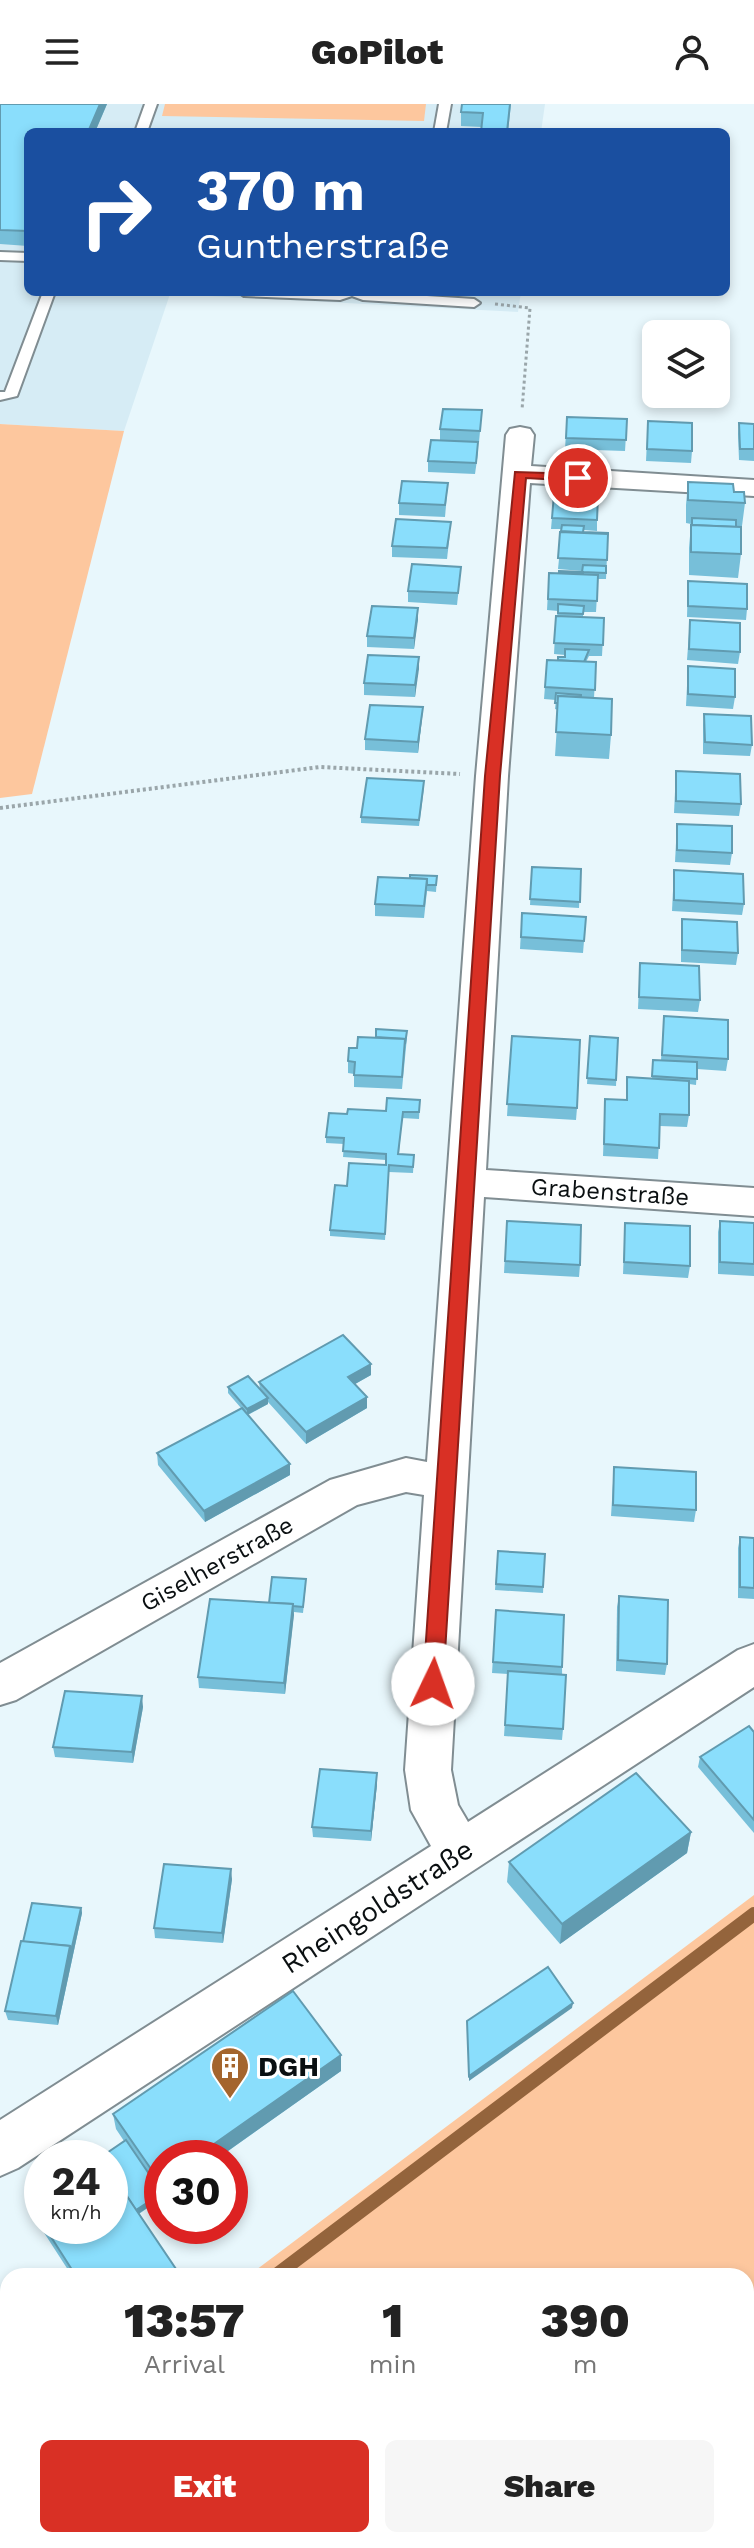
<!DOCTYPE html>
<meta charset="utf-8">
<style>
:root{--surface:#fff;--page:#f6f6f6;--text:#222;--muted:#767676;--accent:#d93025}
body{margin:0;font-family:"Work Sans",sans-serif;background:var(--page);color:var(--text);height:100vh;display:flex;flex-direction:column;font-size:30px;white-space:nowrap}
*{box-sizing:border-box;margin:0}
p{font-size:26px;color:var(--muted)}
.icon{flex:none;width:44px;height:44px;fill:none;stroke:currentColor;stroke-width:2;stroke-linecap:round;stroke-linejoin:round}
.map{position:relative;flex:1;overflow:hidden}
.side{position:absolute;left:0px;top:2164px;width:754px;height:280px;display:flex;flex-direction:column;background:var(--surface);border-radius:24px 24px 0 0;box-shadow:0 4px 12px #0003}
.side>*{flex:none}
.guide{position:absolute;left:24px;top:24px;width:706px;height:168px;border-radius:12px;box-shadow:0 4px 12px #0003;background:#1a4fa0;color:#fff;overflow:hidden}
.fabs{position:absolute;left:642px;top:216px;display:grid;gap:16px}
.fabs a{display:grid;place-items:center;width:88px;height:88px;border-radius:12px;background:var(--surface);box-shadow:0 4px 12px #0003;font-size:40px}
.speed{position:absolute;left:24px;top:2036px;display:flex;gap:16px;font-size:40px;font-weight:700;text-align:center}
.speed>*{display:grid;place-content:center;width:104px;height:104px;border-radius:50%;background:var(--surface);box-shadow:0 4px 12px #0003;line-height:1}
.speed small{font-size:20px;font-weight:400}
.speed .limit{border:12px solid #d22;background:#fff;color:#111}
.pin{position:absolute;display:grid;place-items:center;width:68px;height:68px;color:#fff;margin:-34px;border:4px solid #fff;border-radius:50%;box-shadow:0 2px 8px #0007}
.me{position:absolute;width:88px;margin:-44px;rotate:3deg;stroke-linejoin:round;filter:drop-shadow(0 0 6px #0008)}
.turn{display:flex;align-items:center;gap:28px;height:168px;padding:0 40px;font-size:36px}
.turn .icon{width:104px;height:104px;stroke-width:2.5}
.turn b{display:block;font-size:56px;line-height:68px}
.eta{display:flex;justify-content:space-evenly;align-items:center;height:136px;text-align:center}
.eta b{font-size:48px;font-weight:800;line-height:56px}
.action{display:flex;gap:16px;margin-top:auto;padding:16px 40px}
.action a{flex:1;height:92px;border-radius:12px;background:var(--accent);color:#fff;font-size:32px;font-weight:800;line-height:92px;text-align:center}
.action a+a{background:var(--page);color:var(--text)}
header{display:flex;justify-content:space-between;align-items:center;height:104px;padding:0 40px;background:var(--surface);font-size:36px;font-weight:800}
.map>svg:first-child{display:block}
.built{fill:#d6ecf5}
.green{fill:#fdc79e}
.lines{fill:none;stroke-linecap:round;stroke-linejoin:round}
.stream{stroke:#94643c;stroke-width:14}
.service-casing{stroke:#808d92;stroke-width:4}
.minor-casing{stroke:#808d92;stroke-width:4}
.path-far1{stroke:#9aa6aa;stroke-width:3;stroke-dasharray:3 3;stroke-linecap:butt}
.path{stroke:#9aa6aa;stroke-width:4;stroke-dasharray:3 3;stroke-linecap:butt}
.service{fill:#fff;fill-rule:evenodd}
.minor{fill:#fff;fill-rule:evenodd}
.wall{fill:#77bfd9}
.shaded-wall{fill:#619bb0}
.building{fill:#8adefc;stroke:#619bb0;stroke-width:2}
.route{fill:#d93025;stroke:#8d1f18;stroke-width:2}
.labels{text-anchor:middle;stroke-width:6;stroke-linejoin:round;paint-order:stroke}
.street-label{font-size:24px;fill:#0a0f11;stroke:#fff}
.near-street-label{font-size:28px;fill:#0a0f11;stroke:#fff}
.near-poi-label{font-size:28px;font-weight:bold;fill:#0a0f11;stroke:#fff;text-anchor:start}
</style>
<header><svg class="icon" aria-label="menu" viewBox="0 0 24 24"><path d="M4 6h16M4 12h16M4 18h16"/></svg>GoPilot<svg class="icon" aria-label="person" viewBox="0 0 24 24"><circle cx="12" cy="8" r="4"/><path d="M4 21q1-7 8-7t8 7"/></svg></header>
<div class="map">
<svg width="754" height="2444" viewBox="0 0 754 2444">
<rect width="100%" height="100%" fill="#e8f7fc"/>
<!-- built -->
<path class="built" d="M0,0H545L541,28H28V188H521L518,208L170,190L124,327L0,320Z"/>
<!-- green -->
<g class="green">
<path d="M165,0H426L424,17L162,12Z"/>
<path d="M0,320L124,327L32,690L0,694Z"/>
<path d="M754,1791V2444H0V2359L8,2353V2436H746V2172H248Z"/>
</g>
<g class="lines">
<!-- stream -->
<g class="stream">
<path d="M275,2172L754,1810"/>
<path d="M0,2379L8,2373"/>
</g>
<!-- service casing -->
<g class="service-casing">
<g id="service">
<path d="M145,0H157L147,28H135Z"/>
<path d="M439,0H451L446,28H434Z"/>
<path d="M0,148L28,149V157L0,156Z"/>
<path d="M43,188H55L17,292L0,296V288H5Z"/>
<path d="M238,188H364L474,195L480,199L474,203L363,196L352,192L340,196L244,192Z"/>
</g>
</g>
<!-- minor casing -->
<g class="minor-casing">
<path id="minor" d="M520,323L530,325L534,331L531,362L754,376V392L530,379L508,672L486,1066L754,1084V1112L484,1093L451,1666L458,1701L468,1718L738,1546L754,1540V1583L18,2064L0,2072V2016L431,1742L411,1706L405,1666L424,1391L406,1388L357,1401L16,1596L0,1601V1559L330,1376L406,1354L427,1358L476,672L506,331L510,325Z"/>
</g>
<!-- path-far1 -->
<path class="path-far1" d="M495,200L530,204L522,306"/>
<!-- path -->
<path class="path" d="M0,704L320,663L460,670"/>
<!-- service -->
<use href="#service" class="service"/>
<!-- minor -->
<use href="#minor" class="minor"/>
</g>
<!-- wall -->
<g class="wall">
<path d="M0,0H107L95,28H28V142L0,140Z"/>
<path d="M511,0L508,28H481L482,23L461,22V8Z"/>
<path d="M482,306L479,338L440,336V325Z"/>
<path d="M567,313L627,315L625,347L565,345Z"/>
<path d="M648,317L692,347L691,359L646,357Z"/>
<path d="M739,319L754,320V357L739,356L738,330Z"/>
<path d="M478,349L475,370L428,368V357Z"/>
<path d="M688,378L734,388L745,399L742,422H736L741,450L738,474L689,471V444L691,420L686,419V401Z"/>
<path d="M448,379L445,413L399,411V399Z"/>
<path d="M554,390L586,392L597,416V427L584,426L583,428L608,430L606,475H598L596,508H583V513L604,514L602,552H589L586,558H596L594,594L611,631L609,655L555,652L558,606L555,605L556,596L544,595L547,556H558L565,553V551L554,550L556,512H557L558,507L547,506L549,469L582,468V467L558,465L562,425H551Z"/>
<path d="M450,429L447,455L392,453V442Z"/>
<path d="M460,474L457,501L408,498V487Z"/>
<path d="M688,477L747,505L746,516L687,513Z"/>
<path d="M418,504L414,545L367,543V532Z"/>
<path d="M690,516L740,548L738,560L687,556Z"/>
<path d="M419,553L415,593L364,591V579Z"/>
<path d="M688,562L735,593L733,605L686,602Z"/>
<path d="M423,603L418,649L365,646V635Z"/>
<path d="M704,610L752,641L750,652L703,650V621Z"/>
<path d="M676,667L741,700L739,712L674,709Z"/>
<path d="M424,684L419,722L361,719V713Z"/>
<path d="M677,720L732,749L730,761L675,758Z"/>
<path d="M532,763L581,765L579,804L530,801Z"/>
<path d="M674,766L744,800L742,811L672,807Z"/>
<path d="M437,772L436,788L427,787L424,814L375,812V800L410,774Z"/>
<path d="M522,809L586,813L583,849L520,845Z"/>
<path d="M682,815L738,849L736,861L681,858V827Z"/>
<path d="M640,859L700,896L698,908L638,905Z"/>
<path d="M664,912L728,955L726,967L697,965L696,981L689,980V1011L687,1023L660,1022L658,1055L603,1052L605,995L626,996L627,973L652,975L653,956H661Z"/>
<path d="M512,932L577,1004L576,1016L507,1012Z"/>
<path d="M590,932L618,934L616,982L587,980Z"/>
<path d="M376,933H407L402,985L354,983V970L348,969V957Z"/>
<path d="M420,996L419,1015L402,1014L399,1050L414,1051L413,1069L389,1068L385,1136L330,1132V1126L347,1082L386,1061V1056L343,1053L344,1040L326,1039V1033L347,1010L386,1007Z"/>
<path d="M507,1117L580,1161L579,1173L504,1169Z"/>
<path d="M720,1117L754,1119V1172L718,1170V1128Z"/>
<path d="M625,1119L690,1162L688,1174L623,1170Z"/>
<path d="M371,1260V1271L355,1280L367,1293V1304L306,1340L268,1298V1300L248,1311L290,1360V1371L205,1418L158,1361L157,1349L241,1304L228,1289V1283L260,1285L259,1278Z"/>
<path d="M614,1363L696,1406L694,1418L611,1412Z"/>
<path d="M740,1433L754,1434V1495L738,1494V1444Z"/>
<path d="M498,1447L545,1450L543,1489L495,1486Z"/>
<path d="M306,1480L303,1509L294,1508L285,1590L199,1584L198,1573L269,1499Z"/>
<path d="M619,1492L667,1560L665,1571L616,1567L617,1503Z"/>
<path d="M496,1506L562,1563L563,1625L562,1636L504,1632L508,1570L492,1569Z"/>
<path d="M143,1603L133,1659L55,1653L53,1643Z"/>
<path d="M754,1628V1729L698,1663L700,1653Z"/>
<path d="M377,1680L371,1737L313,1733L312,1723Z"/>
<path d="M691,1728L687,1749L560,1840L507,1778L509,1758Z"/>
<path d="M232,1775L223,1839L155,1834L154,1824Z"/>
<path d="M81,1804L82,1809L58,1921L8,1916L5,1907L23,1838Z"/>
<path d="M341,1951V1967L139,2110L177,2172H72L30,2107L27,2095L42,2085V2122H110L101,2053L124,2037L116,2025L113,2010Z"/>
</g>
<!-- shaded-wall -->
<g class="shaded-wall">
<path d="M100,0H107L95,28H88Z"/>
<path d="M418,504V516L414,545V534Z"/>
<path d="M419,553V565L415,593V581Z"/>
<path d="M423,603L422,615L418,649V638Z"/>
<path d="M371,1260V1271L348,1284V1273Z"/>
<path d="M367,1293V1304L306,1340V1328Z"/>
<path d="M268,1294V1300L247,1311V1305Z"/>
<path d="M290,1360V1371L205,1418L204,1407Z"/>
<path d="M293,1500L294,1511L285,1590L284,1579Z"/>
<path d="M142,1592L143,1603L133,1659L132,1648Z"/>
<path d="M377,1669V1680L371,1737V1727Z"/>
<path d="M691,1728L687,1749L560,1840L562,1820Z"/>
<path d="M231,1765L232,1775L223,1839L222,1829Z"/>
<path d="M81,1804L82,1809L58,1921L56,1912L70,1842Z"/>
<path d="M573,1899L572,1904L469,1977V1972Z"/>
<path d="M341,1951V1967L218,2054H194Z"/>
<path d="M162,2077V2094L135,2112L134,2108L162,2089L160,2078Z"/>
<path d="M176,2165L177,2172H165Z"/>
</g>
<!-- building -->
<g class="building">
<path d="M0,0H100L88,28H28V127L0,126Z"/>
<path d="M462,0H510L507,28H481L483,9L461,8Z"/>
<path d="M443,305L482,306L480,327L440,325Z"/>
<path d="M567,313L627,315L626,336L566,334Z"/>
<path d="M648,317L692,319V347L647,345Z"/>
<path d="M739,319L754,320V345H740Z"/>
<path d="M431,336L478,338L476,359L428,357Z"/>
<path d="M402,377L448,379L445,401L399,399Z"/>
<path d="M688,378L733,380L734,388H744L745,399L688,396Z"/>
<path d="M564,389L586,390V392L563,391Z"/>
<path d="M554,390L598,392L597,416L552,414Z"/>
<path d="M692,414L736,416V423L692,421Z"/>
<path d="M396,415L451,418L447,444L392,442Z"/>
<path d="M562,421L584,422L583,428L608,429V430L561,427Z"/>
<path d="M691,421L741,423V450L691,448Z"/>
<path d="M560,428L608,430L607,456L558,454Z"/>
<path d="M412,460L461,463L458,489L408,487Z"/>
<path d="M583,461L606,462V469L582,468Z"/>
<path d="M559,467L583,468V470L559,469Z"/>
<path d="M549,469L598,471L597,497L548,495Z"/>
<path d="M688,477L747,480V505L688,502Z"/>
<path d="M558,500L584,502L583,510L558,509Z"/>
<path d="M372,502L418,504L414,534L367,532Z"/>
<path d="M556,512L604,514L603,541L554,539Z"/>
<path d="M690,516L740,519V548L689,545Z"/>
<path d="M565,545L589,546L584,558L558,556V553H565Z"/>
<path d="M368,551L419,553L415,581L364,579Z"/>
<path d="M547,556L596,558L595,586L545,583Z"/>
<path d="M688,562L735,565V593L688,590Z"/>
<path d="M556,589L581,591V593L558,592V599H555Z"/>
<path d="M558,592L612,595L611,631L556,628Z"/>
<path d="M370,601L423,603L418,638L365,635Z"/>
<path d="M704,610L751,612L752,641L705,638Z"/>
<path d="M676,667L740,670L741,700L676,697Z"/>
<path d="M367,674L424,677L419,716L361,713Z"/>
<path d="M677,720L732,722V749L677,746Z"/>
<path d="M532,763L581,765L580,798L530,795Z"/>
<path d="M674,766L743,770L744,800L674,796Z"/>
<path d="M410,771L437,772L436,781H427V775L410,774Z"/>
<path d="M378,773L427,775L424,802L375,800Z"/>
<path d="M522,809L586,813L584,837L521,833Z"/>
<path d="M682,815L737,818L738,849L682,846Z"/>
<path d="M640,859L699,862L700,896L639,893Z"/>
<path d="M664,912L728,916V955L662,951Z"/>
<path d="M376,925L407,927L405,940V935L376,933Z"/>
<path d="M512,932L580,936L577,1004L507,1000Z"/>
<path d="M590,932L618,934L616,976L587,974Z"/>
<path d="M358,933L405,935L402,973L354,971L355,958L348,957L349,944H357Z"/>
<path d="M653,956L697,958V975L652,972Z"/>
<path d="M627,973L689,977V1011L660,1010L659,1044L604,1040L605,995L627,996Z"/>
<path d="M387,994L420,996L419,1008H403L398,1050L414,1051L413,1063L389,1061L385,1130L330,1126L335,1081L347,1082L349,1059L386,1061V1050L343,1047L344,1034L326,1033L329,1009L347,1010L348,1005L386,1007Z"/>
<path d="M507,1117L581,1121L580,1161L505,1157Z"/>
<path d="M720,1117L754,1119V1160L720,1158Z"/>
<path d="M625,1119L690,1122V1162L624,1158Z"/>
<path d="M343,1231L371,1260L348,1273L367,1293L306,1328L259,1278Z"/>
<path d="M248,1272L268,1294L247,1305L228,1283Z"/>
<path d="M242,1304L290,1360L204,1407L157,1349Z"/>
<path d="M614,1363L696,1368V1406L613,1401Z"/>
<path d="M740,1433L754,1434V1484L740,1483Z"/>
<path d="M498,1447L545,1450L543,1483L496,1480Z"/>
<path d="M272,1473L306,1475L303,1503L293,1502V1500L269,1499Z"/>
<path d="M619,1492L668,1496L667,1560L618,1556Z"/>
<path d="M210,1495L293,1500L284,1579L198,1573Z"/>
<path d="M496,1506L564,1511L562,1563L493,1558Z"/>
<path d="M508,1567L566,1571L563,1625L505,1621Z"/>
<path d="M65,1587L142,1592L132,1648L53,1643Z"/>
<path d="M749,1622L754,1628V1716L700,1653Z"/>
<path d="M320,1665L377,1669L371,1727L312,1723Z"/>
<path d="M636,1669L691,1728L562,1820L509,1758Z"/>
<path d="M164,1760L231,1765L222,1829L154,1824Z"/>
<path d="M32,1799L81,1804L71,1847L70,1842L23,1838Z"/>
<path d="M21,1837L70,1842L56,1912L5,1907Z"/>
<path d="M548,1863L573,1899L469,1972L467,1917Z"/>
<path d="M293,1887L341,1951L194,2054H162V2077L160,2078L113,2010Z"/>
<path d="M126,2036L162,2089L136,2106L110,2067V2054L101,2053Z"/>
<path d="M97,2047L102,2054H87Z"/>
<path d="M110,2067L176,2165L165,2172H76L44,2122H110Z"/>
<path d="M42,2085V2119L27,2095Z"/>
</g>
<!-- route -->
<path class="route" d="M515,368L578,370L584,374L578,377L526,374L500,672L443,1580L433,1589L423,1580L485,672Z"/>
<!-- icons -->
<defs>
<g id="building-pin" transform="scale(2)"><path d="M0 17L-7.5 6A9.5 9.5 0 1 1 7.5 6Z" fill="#a4652d" stroke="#fff"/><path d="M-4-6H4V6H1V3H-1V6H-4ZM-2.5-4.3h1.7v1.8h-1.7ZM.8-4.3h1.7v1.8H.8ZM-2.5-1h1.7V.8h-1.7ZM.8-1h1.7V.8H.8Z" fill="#fff"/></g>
</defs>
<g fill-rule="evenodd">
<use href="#building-pin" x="230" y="1962"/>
</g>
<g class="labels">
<!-- street labels -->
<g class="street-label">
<text transform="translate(610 1088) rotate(4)" y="8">Grabenstraße</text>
<text transform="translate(217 1460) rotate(-29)" y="8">Giselherstraße</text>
</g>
<!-- near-street labels -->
<g class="near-street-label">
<text transform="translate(377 1802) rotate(-33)" y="10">Rheingoldstraße</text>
</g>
<!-- near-poi labels -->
<g class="near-poi-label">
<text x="258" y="1972">DGH</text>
</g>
</g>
</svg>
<div class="fabs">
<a><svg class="icon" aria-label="layers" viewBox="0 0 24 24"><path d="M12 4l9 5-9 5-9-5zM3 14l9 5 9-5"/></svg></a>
</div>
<div class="speed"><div>24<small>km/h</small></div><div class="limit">30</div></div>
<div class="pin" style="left:578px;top:374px;background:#d93025"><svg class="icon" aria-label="arrive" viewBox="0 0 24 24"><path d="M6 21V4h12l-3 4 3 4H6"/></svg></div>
<svg class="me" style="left:433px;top:1580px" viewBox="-20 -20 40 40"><circle r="19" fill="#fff"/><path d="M0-13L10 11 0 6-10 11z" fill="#d93025"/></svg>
<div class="guide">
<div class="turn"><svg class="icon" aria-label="right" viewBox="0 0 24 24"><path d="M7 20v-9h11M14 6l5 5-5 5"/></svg><div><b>370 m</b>Guntherstraße</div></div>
</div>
<section class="side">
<div class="eta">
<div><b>13:57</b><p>Arrival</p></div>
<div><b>1</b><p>min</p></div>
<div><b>390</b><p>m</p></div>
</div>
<div class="action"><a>Exit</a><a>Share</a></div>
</section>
</div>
